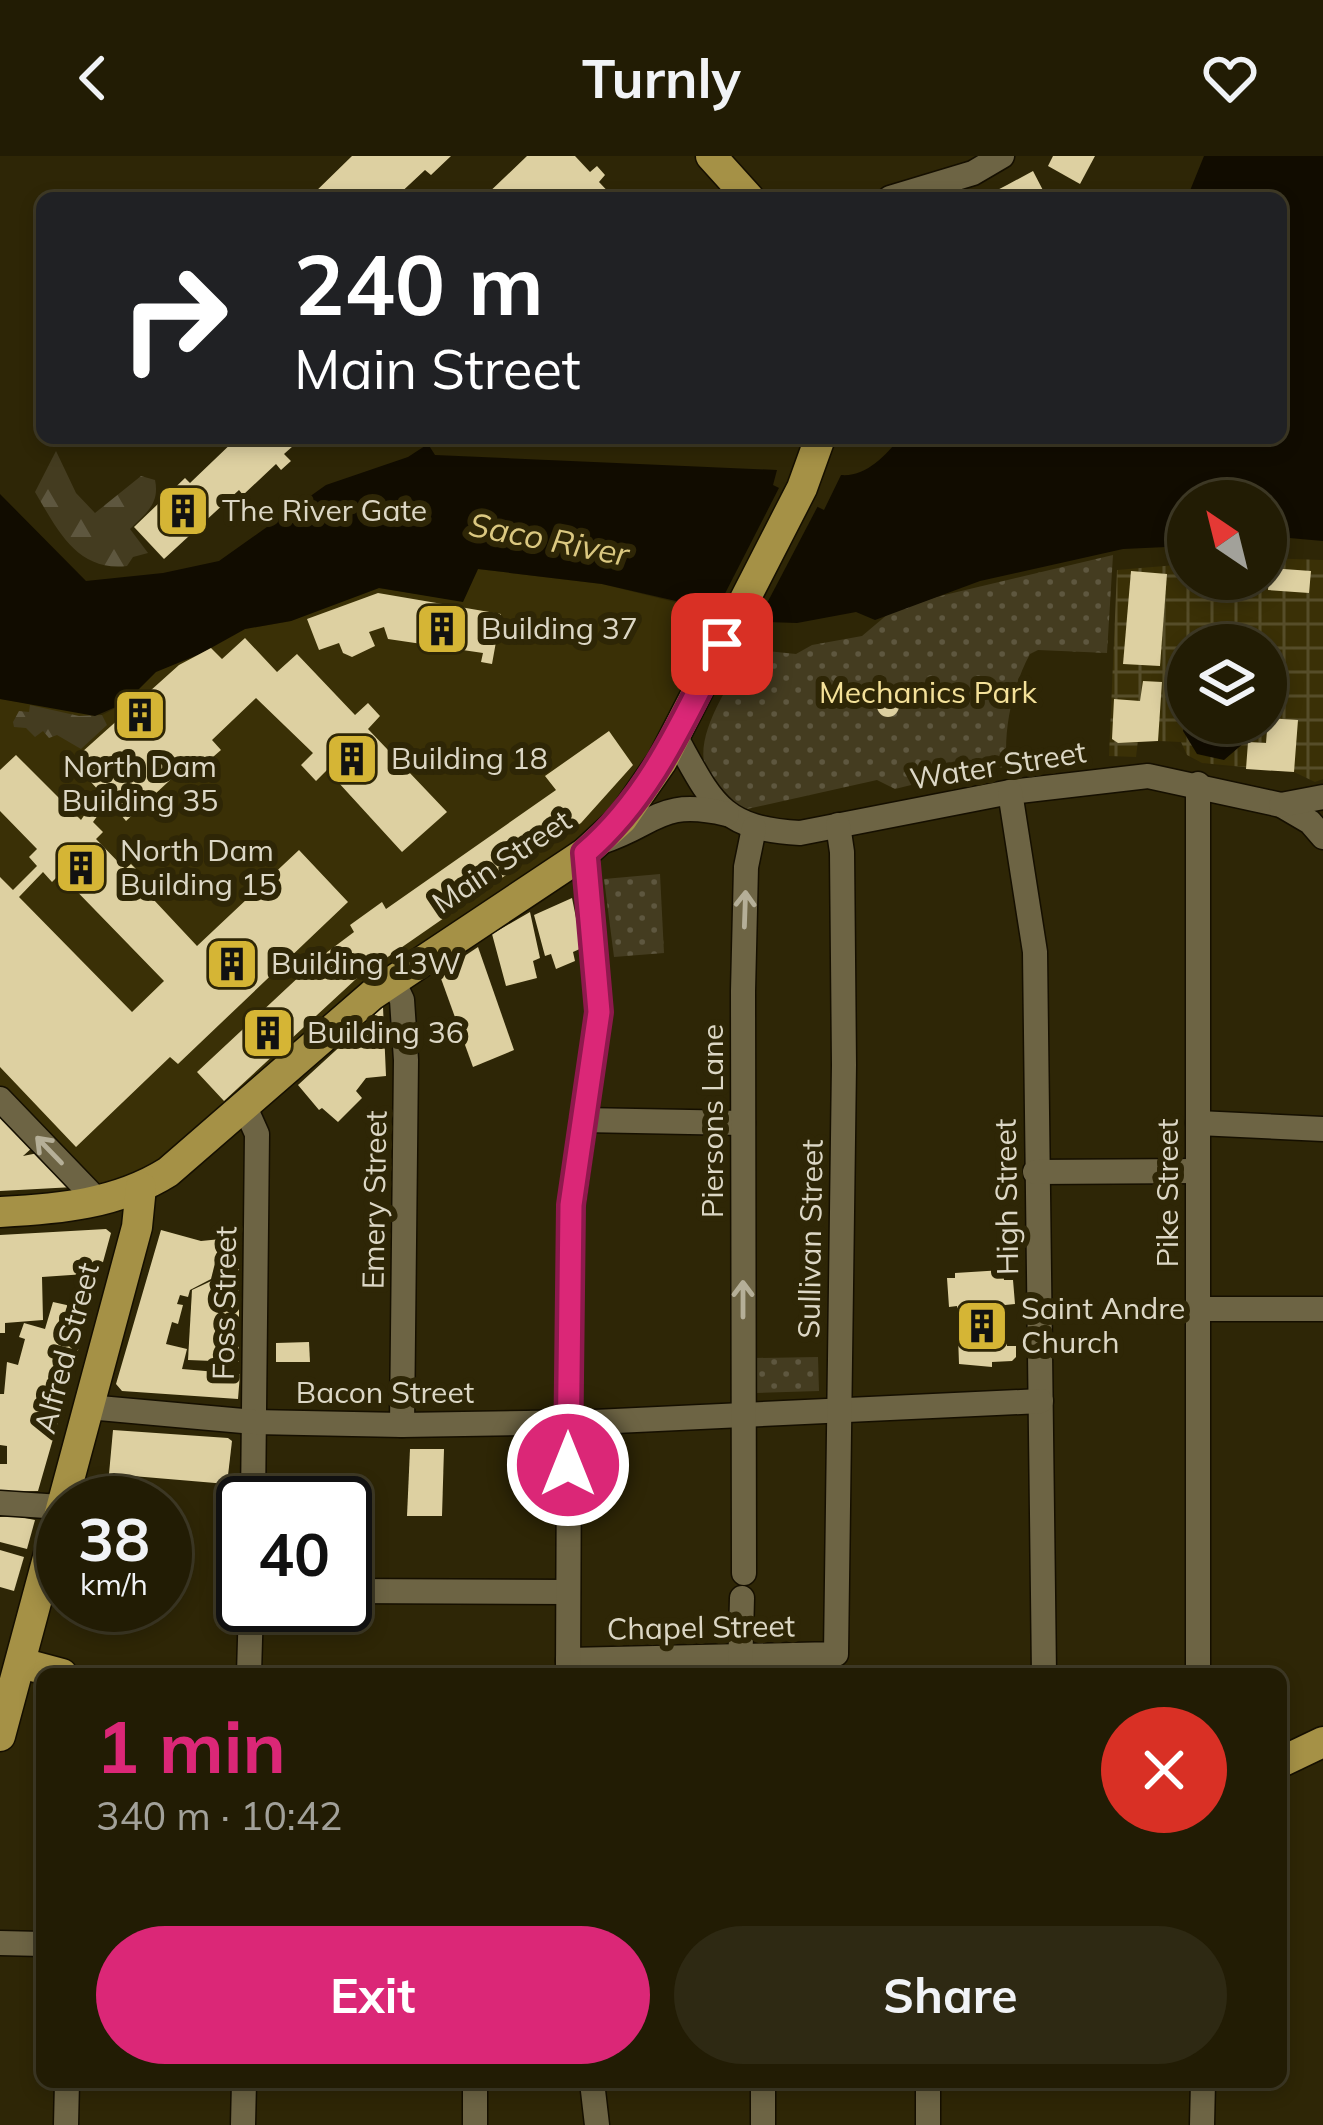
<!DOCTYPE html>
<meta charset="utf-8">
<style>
:root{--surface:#221c04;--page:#2e2913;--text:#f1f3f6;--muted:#a2a19a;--line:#3f3a26;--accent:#db2777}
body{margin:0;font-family:Mulish,sans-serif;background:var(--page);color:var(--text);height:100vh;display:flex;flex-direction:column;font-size:45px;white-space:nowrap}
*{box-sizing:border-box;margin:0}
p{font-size:39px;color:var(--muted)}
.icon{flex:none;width:66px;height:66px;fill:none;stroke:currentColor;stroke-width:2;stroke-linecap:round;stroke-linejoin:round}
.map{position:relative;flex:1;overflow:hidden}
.panel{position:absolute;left:36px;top:1512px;width:1251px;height:420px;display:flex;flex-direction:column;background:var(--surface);border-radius:18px;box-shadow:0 6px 18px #0003,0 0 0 3px var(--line)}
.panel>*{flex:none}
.banner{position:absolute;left:36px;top:36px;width:1251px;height:252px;border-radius:18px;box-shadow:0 6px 18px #0003,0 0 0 3px var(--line);background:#202124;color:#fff;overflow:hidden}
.needle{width:78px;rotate:325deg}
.buttons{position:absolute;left:1167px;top:324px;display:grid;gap:24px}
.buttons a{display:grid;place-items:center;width:120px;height:120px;border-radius:50%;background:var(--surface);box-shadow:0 6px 18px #0003,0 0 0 3px var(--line);font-size:60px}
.speed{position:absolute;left:36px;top:1320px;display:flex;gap:24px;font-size:60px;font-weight:700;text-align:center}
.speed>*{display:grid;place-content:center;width:156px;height:156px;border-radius:50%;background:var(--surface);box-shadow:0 6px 18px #0003,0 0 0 3px var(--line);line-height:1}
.speed small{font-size:30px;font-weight:400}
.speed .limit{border:6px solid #111;border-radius:18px;background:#fff;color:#111}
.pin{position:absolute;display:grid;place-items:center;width:102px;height:102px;color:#fff;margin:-51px;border-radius:24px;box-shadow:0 6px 18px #0006}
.me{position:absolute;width:132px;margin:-66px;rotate:0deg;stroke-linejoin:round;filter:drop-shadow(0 0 9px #0008)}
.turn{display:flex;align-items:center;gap:42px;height:252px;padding:0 60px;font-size:54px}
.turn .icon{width:156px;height:156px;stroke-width:2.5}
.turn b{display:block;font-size:84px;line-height:102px}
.round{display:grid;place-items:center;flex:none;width:126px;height:126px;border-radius:63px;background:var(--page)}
.summary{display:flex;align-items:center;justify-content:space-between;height:204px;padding:0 60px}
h1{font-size:72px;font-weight:700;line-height:90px;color:var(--accent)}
.primary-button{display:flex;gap:24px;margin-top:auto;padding:24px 60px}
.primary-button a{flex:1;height:138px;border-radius:72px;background:var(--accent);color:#fff;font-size:48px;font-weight:700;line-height:138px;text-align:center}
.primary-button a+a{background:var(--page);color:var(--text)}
header{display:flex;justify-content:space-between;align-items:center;height:156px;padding:0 60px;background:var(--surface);font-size:54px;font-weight:700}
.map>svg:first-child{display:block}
.built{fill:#3a3006}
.industrial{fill:url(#industrial-grid);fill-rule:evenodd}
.forest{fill:url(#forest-firs)}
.park{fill:url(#park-dots)}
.water{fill:#110c00}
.pier{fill:#2e2606}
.building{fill:#ddd0a1;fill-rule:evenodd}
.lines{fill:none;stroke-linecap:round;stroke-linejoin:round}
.minor-casing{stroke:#150f00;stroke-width:27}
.major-casing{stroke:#150f00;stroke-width:33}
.minor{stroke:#6d6444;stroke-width:24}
.major{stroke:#a59146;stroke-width:30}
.oneway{stroke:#b5af98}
.route-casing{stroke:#8e194d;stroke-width:30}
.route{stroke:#db2777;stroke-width:21}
.labels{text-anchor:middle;stroke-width:12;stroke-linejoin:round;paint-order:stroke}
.poi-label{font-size:30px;fill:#dcd7c5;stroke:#2e2606;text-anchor:start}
.park-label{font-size:30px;fill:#f4e199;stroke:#2e2606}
.street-label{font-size:30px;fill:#dcd7c5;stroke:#2e2606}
.water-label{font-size:33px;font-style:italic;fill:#dbc880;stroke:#2e2606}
</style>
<header><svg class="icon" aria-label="back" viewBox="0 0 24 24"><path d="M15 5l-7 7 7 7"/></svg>Turnly<svg class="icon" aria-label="heart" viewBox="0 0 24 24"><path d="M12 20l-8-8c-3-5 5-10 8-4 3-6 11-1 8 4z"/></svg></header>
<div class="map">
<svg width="1323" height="1969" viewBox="0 0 1323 1969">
<defs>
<pattern id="industrial-grid" width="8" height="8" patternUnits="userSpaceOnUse" patternTransform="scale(3)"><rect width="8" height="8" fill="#3a3006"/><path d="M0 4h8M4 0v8" fill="none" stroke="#564d29"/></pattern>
<pattern id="forest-firs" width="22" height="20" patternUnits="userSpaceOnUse" patternTransform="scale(3)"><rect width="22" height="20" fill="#443c20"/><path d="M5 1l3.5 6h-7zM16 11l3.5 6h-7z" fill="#5e573f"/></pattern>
<pattern id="park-dots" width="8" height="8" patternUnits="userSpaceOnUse" patternTransform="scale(3)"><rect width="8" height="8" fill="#443c20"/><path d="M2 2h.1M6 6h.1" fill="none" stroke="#5e573f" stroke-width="1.8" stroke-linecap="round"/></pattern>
</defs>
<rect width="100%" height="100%" fill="#2e2606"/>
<!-- built -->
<path class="built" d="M478,413L602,428L707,454L702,482L720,492L647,629L245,951L98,1045L0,943V543L102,559L125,547L156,515L200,498L245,473L291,465L379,432L463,445Z"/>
<!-- industrial -->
<path class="industrial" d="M1266,402L1323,404V623L1315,626L1294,616L1202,607L1187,599L1181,586L1138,584L1136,601L1109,600L1117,414L1188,408V423H1266ZM1188,489H1266V567H1188Z"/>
<!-- forest -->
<g class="forest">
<path d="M56,295L76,337L95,357L141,320L155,324C160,348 146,357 130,373L148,397L133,401L127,410C77,416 57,373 35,336Z"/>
<path d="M30,549L79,560L102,559L107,569L81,593L57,579L49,582L43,575L35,581L26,572L14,571L13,566L19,555L29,556Z"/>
</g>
<!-- park -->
<g class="park">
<path d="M1113,399L1107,497L1038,494L1030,498C1012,531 1003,575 1007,612L984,611L895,633L877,624L747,653C663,616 721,546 749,493L796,498L812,489L862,480L888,458L936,441Z"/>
<path d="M660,718L664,797L614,801L604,723Z"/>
<path d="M818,1201L819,1235L756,1237L755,1202Z"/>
</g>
<!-- water -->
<g class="water">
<path d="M1204,0H1323V385L1266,380V345H1188V390L1123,393L980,425L875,464L856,456L797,467L767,466L602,428L478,413L463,446L379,432L291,465L245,473L200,498L156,516L125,547L95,560L0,543V338L86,425L163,417L219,405L326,329L408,301L428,288L435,299L777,314L773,329L824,354L841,319C866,321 885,300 900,282H1281V42H1187Z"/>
<path d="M1188,555V567H1248L1245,586L1224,604L1197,598L1183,575Z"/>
</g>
<!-- pier -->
<path class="pier" d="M782,326L820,346L755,470L713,461Z"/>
<!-- building -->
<g class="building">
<path d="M352,0H451L431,19L425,14L395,42H309Z"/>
<path d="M527,0H575L590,16L597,10L605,19L599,26L614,42H483Z"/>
<path d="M1053,0H1095L1080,28L1048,10Z"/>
<path d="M1033,15L1047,42H982L1007,29Z"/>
<path d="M237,282H302L284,298L291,305L281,314L276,308L243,339L239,334L164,403L134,371L185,322L190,327Z"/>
<path d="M1270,412L1311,415L1309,437L1268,434Z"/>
<path d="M1131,415L1167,418L1160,510L1123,508Z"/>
<path d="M378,437L501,458L492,508L481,506L483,497L388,483L384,471L369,476L375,490L352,501L343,497L339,487L319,494L307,463Z"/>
<path d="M245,482L277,516L297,498L355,559L368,547L380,560L368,573L447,656L402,696L327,614L316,625L301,609L313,597L256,542L212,584L221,594L190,621L182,613L126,665L112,648L109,652L106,648L93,666L103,676L96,683L125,713L131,708L138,715L132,721L145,735L158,721L166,730L153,743L197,790L299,694L348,746L178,908L170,901L76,991L0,911V721L13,734L37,710L29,701L37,693L0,655V614L16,599L81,664L100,636L72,605L179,509L211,492L222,503ZM43,716L52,726L60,718L164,825L132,856L19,741Z"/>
<path d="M1143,525L1162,526L1158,585L1118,587L1112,583L1114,543L1140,545Z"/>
<circle cx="888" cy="550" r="11"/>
<path d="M1268,562L1298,564L1294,616L1246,613L1248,586L1266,587Z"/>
<path d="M609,575L633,609L581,667L356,823L224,945L197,916L318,803L354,776L350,769L382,746L386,753L556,634L545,620Z"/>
<path d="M572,742L582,792L573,796L575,805L556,813L551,798L545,800L534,759Z"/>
<path d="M530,756L540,802L533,805L537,822L506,830L492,778Z"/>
<path d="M478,791L514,894L473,911L439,817Z"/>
<path d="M383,851L386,920L366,922L356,935L362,942L338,966L322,952L319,954L298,929Z"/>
<path d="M0,954L33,991L23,1000L38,997L74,1031L0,1035Z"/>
<path d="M106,1073L111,1077L100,1117L42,1121L43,1164L5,1167V1177H0V1079Z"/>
<path d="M161,1074L201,1085L221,1083L211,1123L190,1134L188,1141L180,1139L177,1148L183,1149L178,1168L172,1166L166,1188L187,1193L182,1213L240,1218L238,1243L122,1235L116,1228Z"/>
<path d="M239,1112V1206L188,1204L192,1134Z"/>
<path d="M1003,1114L1004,1124H1013L1015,1148L1005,1149L1007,1190H1016V1201L1012,1205L992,1206V1211L959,1208L957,1150L949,1151L947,1122H955V1117Z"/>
<path d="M53,1146L89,1154L70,1224L38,1335L0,1336V1308H7V1290L0,1289V1238H4L7,1206L18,1209L25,1183L19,1181L24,1167L45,1173Z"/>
<path d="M309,1186L310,1206H276V1187Z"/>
<path d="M113,1274L228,1282L232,1285L227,1328L109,1318Z"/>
<path d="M410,1293H444L442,1360H407Z"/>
<path d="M15,1360L35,1364L27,1393L0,1386V1361Z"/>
<path d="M0,1394L24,1401L14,1435L0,1431Z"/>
</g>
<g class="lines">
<!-- minor casing -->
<g class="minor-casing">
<g id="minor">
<path d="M890,42L973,17L1002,0"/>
<path d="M675,580C711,644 719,673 800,677L1010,636L1148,620L1281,649L1310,666L1323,681"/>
<path d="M1010,636L1035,796L1044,1518"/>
<path d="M1281,649L1323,641"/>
<path d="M601,686C657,668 659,642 727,658"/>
<path d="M392,823L402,844L406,904L402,1269"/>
<path d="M0,943L98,1045"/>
<path d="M245,951L257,978L253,1347"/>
<path d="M582,964L743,967"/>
<path d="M1198,967L1323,973"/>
<path d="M1035,1016L1197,1015"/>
<path d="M1198,1153H1323"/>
<path d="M88,1251L254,1266L402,1269L594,1266L1041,1245"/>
<path d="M0,1347L61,1351"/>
<path d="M744,1417L743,835L746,711L754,672"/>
<path d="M345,1435L568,1436"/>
<path d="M568,1504L836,1498L844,909L842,696L838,669"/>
<path d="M740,1516L742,1442"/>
<path d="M249,1518L251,1449"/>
<path d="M568,1518L570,1067L599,856L585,697"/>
<path d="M1198,1518V628"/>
<path d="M0,1787L42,1788"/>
<path d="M475,1926V1969"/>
<path d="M592,1926L597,1969"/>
<path d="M763,1926V1969"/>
<path d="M66,1969L67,1926"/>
<path d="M243,1969L244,1926"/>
<path d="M928,1969V1926"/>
<path d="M1202,1969L1203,1926"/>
</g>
</g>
<!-- major casing -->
<g class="major-casing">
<g id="major">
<path d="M711,0L749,42"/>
<path d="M0,1056C59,1053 117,1048 168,1016L372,839L585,697L622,663L662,605L802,332L820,282"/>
<path d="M21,1507L62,1518"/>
<path d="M0,1580L137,1071L141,1031"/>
<path d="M1281,1606L1323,1586"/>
</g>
</g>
<!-- minor -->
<use href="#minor" class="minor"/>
<!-- major -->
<use href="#major" class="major"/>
</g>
<!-- one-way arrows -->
<defs><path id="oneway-shaft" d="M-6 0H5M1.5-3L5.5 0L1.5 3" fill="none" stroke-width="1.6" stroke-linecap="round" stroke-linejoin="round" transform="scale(3)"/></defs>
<g class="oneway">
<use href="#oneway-shaft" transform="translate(745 753) rotate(-88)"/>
<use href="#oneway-shaft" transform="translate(49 994) rotate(-134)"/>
<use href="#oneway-shaft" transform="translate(743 1143) rotate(-90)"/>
</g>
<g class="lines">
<!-- route casing -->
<g class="route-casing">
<path id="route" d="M568,1309L571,1049L599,856L585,697C651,640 683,564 722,488"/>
</g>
<!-- route -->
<use href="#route" class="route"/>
</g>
<!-- icons -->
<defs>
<g id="building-square" transform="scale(2.7)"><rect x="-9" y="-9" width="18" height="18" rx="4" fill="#d5b535" stroke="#2e2606"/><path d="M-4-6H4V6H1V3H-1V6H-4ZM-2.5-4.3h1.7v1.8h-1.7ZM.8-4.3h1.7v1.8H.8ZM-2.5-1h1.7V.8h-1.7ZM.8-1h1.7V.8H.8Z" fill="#111"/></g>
</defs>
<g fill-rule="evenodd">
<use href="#building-square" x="183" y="355"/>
<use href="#building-square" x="442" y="473"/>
<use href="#building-square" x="140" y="559"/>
<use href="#building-square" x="352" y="603"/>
<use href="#building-square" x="81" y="712"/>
<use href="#building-square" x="232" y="808"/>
<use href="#building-square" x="268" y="877"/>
<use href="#building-square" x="982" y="1170"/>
</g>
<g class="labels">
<!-- poi labels -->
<g class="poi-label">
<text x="222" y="365">The River Gate</text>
<text x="481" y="483">Building 37</text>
<text x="391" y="613">Building 18</text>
<text x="140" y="621" text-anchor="middle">North Dam<tspan x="140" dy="34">Building 35</tspan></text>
<text x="120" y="705">North Dam<tspan x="120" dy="34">Building 15</tspan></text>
<text x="271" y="818">Building 13W</text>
<text x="307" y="887">Building 36</text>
<text x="1021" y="1163">Saint Andre<tspan x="1021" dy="34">Church</tspan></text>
</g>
<!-- park labels -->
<g class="park-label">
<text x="928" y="547">Mechanics Park</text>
</g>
<!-- street labels -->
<g class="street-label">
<text transform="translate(998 610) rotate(-9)" y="10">Water Street</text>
<text transform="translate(502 706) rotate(-34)" y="10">Main Street</text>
<text transform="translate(713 965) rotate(-90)" y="10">Piersons Lane</text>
<text transform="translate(1168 1037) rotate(-90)" y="10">Pike Street</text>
<text transform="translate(1007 1041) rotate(-91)" y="10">High Street</text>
<text transform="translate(375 1044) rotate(-89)" y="10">Emery Street</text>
<text transform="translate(811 1083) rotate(-89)" y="10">Sullivan Street</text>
<text transform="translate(225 1147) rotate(-89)" y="10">Foss Street</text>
<text transform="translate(67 1192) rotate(-75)" y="10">Alfred Street</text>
<text x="385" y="1247">Bacon Street</text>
<text transform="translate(701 1472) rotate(-1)" y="10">Chapel Street</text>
</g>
<!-- water labels -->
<g class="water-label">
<text transform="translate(549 383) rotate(11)" y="12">Saco River</text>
</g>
</g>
</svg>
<div class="buttons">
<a><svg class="needle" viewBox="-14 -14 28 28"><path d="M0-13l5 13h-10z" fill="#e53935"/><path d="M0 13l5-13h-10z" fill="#a2a19a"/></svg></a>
<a><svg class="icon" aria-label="layers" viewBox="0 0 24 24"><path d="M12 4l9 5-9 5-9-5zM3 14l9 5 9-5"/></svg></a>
</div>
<div class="speed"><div>38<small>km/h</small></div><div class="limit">40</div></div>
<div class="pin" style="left:722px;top:488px;background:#d93025"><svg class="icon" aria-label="arrive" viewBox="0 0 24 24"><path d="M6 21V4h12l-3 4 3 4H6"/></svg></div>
<svg class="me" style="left:568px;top:1309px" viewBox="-20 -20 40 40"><circle r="17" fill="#db2777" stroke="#fff" stroke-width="3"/><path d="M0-11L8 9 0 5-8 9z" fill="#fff"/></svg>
<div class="banner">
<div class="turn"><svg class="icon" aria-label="right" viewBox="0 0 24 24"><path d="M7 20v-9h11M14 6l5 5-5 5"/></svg><div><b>240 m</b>Main Street</div></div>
</div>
<section class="panel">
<div class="summary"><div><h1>1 min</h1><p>340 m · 10:42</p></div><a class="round" style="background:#d93025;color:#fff"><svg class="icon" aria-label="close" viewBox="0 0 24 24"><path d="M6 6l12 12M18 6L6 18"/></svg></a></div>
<div class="primary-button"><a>Exit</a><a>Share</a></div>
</section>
</div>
